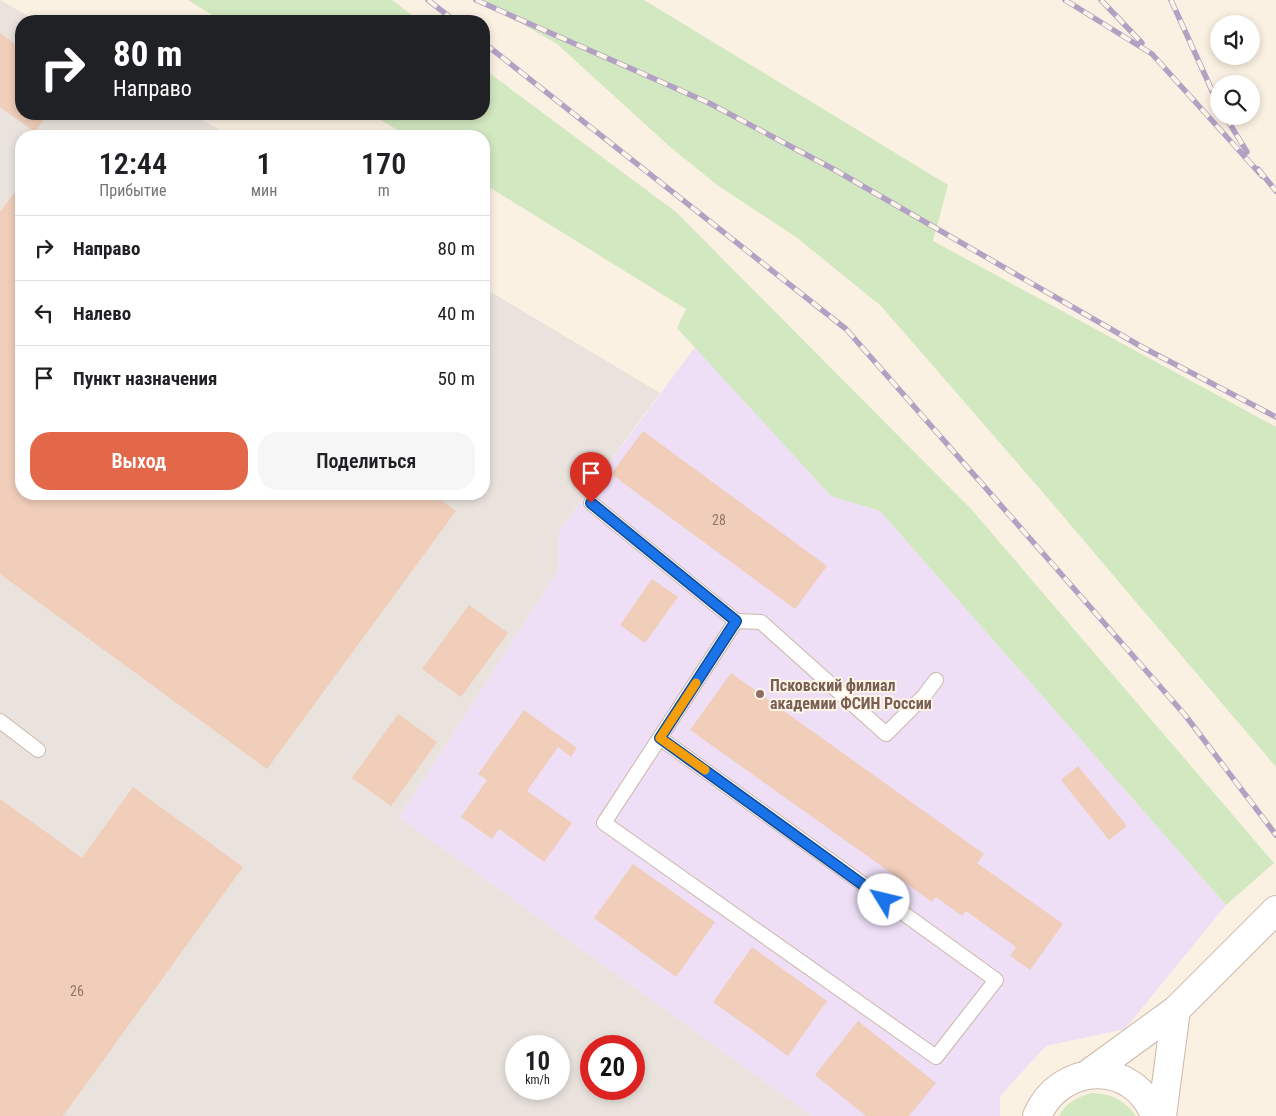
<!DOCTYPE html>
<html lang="ru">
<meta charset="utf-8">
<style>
:root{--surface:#fff;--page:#f6f6f6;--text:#202124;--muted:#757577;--line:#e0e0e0;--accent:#e36749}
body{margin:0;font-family:"Roboto Condensed",sans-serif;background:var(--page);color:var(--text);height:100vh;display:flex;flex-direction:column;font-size:19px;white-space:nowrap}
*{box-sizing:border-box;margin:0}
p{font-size:16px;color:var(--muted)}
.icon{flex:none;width:28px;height:28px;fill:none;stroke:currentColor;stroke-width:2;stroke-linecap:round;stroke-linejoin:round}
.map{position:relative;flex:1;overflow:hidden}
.sheet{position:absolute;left:15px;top:130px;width:475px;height:370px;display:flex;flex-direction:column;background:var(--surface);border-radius:20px;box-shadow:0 2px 8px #0003}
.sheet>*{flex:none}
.hud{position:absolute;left:15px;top:15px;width:475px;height:105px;border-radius:20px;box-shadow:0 2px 8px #0003;background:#202124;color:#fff;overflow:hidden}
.controls{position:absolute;left:1210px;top:15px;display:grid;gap:10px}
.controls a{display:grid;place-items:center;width:50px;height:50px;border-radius:50%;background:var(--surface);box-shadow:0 2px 8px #0003;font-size:25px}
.speed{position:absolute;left:505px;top:1035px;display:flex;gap:10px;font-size:25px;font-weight:700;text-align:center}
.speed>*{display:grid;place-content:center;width:65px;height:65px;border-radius:50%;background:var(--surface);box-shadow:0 2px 8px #0003;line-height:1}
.speed small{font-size:12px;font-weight:400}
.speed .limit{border:8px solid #d22;background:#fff;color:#111}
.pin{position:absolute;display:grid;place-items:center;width:42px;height:42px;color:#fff;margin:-51px -21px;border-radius:50% 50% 50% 0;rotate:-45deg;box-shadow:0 0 5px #0007}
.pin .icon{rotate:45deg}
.me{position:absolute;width:55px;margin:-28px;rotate:306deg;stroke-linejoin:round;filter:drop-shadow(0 0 4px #0008)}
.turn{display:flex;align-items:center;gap:18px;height:105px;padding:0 15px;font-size:22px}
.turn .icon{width:65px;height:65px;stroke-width:2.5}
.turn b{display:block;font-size:35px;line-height:42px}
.eta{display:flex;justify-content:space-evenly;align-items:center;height:85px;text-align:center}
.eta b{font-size:30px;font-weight:600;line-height:35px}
.action{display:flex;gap:10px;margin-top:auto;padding:10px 15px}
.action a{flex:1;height:58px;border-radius:20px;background:var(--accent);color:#fff;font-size:20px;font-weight:600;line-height:58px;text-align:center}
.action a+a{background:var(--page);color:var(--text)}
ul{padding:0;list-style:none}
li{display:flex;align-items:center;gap:15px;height:65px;padding:0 15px;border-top:1px solid var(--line)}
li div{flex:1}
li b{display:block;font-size:19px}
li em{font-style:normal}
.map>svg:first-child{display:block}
.industrial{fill:#eae3dd;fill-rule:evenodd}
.education{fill:#eedff7}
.green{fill:#d2e8c1}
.building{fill:#f0ceba}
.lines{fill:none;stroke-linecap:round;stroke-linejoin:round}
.lane-casing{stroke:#ccb8a9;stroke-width:16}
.street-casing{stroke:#ccb8a9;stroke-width:30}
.lane{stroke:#fff;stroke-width:14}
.street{stroke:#fff;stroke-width:28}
.rail-casing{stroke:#b3a1c4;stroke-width:5.5}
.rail{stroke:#fff5e7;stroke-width:4;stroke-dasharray:11;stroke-linecap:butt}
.route-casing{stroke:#114b97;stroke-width:12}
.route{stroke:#1a73e8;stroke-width:9}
.slow{stroke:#f59e0b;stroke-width:9}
.education-dot{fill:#8d6e63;stroke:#fff5e7;stroke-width:2}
.labels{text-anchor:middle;stroke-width:4;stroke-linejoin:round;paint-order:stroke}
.number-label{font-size:14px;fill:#927565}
.education-label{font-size:16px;font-weight:bold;fill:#785e54;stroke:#fff5e7;text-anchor:start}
</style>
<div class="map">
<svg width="1276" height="1116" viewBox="0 0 1276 1116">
<rect width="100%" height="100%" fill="#fbf1e2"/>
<!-- industrial -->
<path class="industrial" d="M0,0L37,21H21V114H192L230,136H21V494H484V288L660,393L559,531L558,571L399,817L812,1116H0ZM516,1046H559V1089H516ZM591,1046H634V1089H591Z"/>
<!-- education -->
<path class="education" d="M695,347L831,496L880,511L1226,905L1125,1029L1046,1046L1000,1096V1116H812L399,817L558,571L559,531Z"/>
<!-- green -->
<g class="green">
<path d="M188,0H392L420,21H222Z"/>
<path d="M481,0H644L948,185L933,241L1276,427V767L1040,489L881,306L796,237L717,185L669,146L557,44Z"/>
<path d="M484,69L676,212L972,510L1274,863L1226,905L880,511L831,496L677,328L686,309L484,184V136H407L371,114H484Z"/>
<path d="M1092,1093C1112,1094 1124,1100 1136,1116H1059C1066,1102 1078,1097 1092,1093Z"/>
</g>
<!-- building -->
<g class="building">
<path d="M0,33L21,48V114H48L35,132L0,107Z"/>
<path d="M17,189L21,192V494H432L456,511L267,769L0,574V212Z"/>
<path d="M643,431L827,566L795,609L611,474Z"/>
<path d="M652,579L678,597L645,643L620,625Z"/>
<path d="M469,605L508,633L461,697L422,669Z"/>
<path d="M731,673L984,854L977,863L1063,924L1030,970L1010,956L1016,947L966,911L962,916L936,897L932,902L690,730Z"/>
<path d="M524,710L577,748L571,757L558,747L527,791L572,823L544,862L499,829L492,839L461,817L487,780L478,774Z"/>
<path d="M398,714L437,742L391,806L352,778Z"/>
<path d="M1078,766L1127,826L1109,840L1061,780Z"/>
<path d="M133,787L243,867L63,1116H0V799L82,858Z"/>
<path d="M633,864L715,922L676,977L594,918Z"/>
<path d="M752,947L827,1001L788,1056L713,1002Z"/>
<path d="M858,1021L936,1083L909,1116H866L815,1075Z"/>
</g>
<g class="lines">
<!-- lane casing -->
<g class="lane-casing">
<g id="lane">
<path d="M591,503L736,621L604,823L936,1057L996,980L660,738"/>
<path d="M736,621L761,622L886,734L924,696L936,680"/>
<path d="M0,721L38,750"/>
</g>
</g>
<!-- street casing -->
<g class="street-casing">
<g id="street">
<path d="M1088,1074L1176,1010L1276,910"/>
<path d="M1037,1116C1060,1062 1134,1059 1155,1116"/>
<path d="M1162,1116L1176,1010"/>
</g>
</g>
<!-- lane -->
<use href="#lane" class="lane"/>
<!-- street -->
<use href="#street" class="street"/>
<!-- rail casing -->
<g class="rail-casing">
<g id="rail">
<path d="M428,0L455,21"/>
<path d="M476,0L709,103L835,170L1142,347L1276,417"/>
<path d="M1065,0L1152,54L1262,176"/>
<path d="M1101,0L1142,43"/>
<path d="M1171,0L1219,106"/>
<path d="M484,43L846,329L1185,715L1276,835"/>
<path d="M1225,116L1247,152"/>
<path d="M1258,169L1276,191"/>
</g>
</g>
<!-- rail -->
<use href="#rail" class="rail"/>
</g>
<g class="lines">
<!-- route casing -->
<g class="route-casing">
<path id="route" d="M591,503L736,621L660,738L884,900"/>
</g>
<!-- route -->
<use href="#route" class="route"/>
<!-- slow -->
<path class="slow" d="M696,683L660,738L705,770"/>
</g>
<!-- markers -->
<circle class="education-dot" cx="760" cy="694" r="5"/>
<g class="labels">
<!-- number labels -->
<g class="number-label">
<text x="719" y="525">28</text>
<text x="77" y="996">26</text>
</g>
<!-- education labels -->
<g class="education-label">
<text x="770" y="691">Псковский филиал<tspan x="770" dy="18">академии ФСИН России</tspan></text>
</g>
</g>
</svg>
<div class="controls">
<a><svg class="icon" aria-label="sound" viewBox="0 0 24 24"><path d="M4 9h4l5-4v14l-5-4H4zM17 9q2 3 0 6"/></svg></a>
<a><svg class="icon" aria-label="search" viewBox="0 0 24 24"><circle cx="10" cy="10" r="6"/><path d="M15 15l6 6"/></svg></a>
</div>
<div class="speed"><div>10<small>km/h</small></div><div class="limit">20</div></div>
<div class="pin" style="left:591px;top:503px;background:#d93025"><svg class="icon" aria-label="arrive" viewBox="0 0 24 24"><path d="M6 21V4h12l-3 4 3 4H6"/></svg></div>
<svg class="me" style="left:884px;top:900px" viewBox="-20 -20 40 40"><circle r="19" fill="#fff"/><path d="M0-13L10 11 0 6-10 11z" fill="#1a73e8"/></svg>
<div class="hud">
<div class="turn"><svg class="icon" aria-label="right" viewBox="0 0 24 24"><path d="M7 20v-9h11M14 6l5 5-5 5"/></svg><div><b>80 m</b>Направо</div></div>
</div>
<section class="sheet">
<div class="eta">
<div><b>12:44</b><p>Прибытие</p></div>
<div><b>1</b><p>мин</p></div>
<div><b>170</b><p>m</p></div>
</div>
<ul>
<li><svg class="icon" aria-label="right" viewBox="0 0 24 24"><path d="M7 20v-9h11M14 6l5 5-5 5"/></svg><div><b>Направо</b></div><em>80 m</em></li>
<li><svg class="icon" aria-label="left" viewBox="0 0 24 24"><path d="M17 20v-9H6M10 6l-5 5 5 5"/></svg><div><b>Налево</b></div><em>40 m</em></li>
<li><svg class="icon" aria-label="arrive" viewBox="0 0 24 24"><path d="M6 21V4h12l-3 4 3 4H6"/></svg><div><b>Пункт назначения</b></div><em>50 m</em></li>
</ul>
<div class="action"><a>Выход</a><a>Поделиться</a></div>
</section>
</div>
